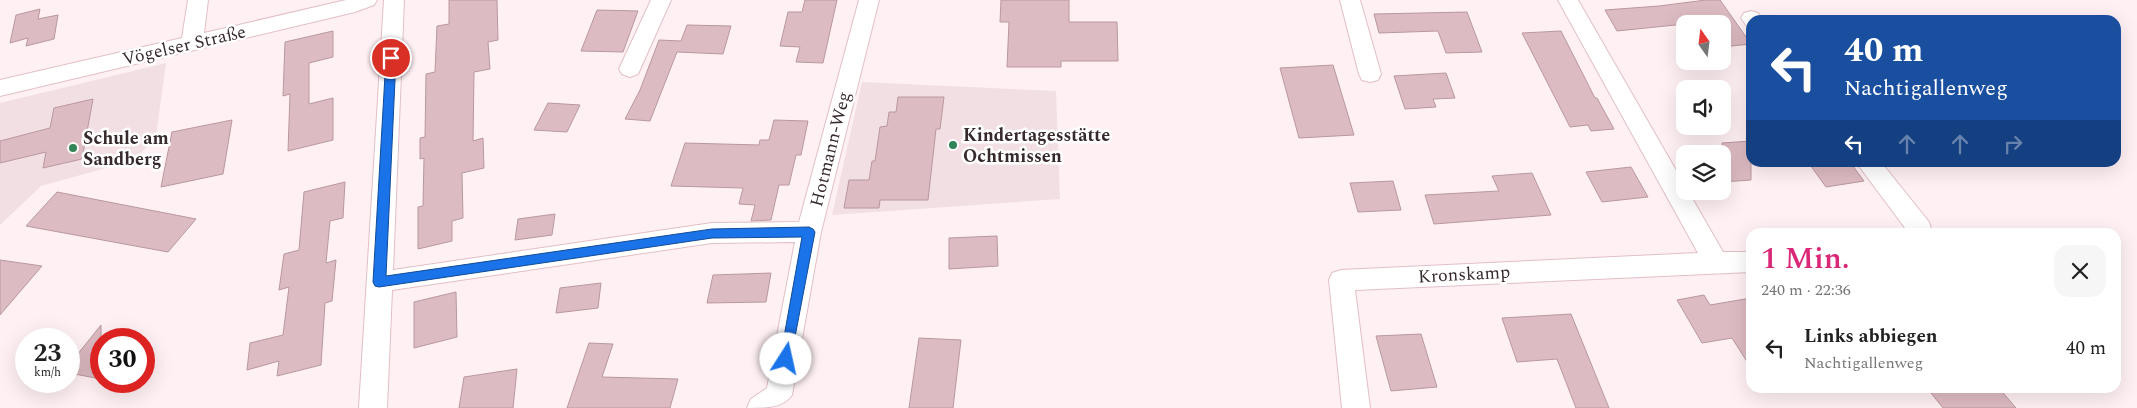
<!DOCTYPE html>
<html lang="de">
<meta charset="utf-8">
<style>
:root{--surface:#fff;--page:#f6f6f6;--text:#222;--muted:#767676;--accent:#db2777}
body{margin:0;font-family:Spectral,serif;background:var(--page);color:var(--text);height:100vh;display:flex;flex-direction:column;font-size:19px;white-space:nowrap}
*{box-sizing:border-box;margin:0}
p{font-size:16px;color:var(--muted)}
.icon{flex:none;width:28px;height:28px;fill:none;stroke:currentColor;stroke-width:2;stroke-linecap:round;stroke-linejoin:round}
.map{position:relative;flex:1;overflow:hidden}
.details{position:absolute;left:1746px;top:228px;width:375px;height:165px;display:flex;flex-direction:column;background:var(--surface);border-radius:15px;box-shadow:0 5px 20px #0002}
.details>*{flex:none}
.guide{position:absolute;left:1746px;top:15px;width:375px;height:152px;border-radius:15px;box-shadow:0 5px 20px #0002;background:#1a4fa0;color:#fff;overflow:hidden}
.needle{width:32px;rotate:346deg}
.tools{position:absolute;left:1676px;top:15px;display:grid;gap:10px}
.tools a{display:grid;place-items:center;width:55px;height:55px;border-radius:10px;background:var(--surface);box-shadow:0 5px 20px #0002;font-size:25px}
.speed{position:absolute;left:15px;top:328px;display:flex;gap:10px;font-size:25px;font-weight:700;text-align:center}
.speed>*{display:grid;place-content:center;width:65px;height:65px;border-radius:50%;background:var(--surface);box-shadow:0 5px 20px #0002;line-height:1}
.speed small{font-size:12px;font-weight:400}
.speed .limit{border:8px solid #d22;background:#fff;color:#111}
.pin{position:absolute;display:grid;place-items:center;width:42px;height:42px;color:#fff;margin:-21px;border:2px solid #fff;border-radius:50%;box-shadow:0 1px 5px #0007}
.me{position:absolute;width:55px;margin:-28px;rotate:10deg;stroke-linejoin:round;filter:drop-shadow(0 0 4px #0008)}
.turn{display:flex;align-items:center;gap:18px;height:105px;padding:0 15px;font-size:22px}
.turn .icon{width:65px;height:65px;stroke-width:2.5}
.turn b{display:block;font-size:35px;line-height:42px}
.lanes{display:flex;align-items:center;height:48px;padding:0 15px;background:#0003;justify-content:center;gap:25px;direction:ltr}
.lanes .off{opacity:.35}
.round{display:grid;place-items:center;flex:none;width:52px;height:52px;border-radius:15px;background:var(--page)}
.summary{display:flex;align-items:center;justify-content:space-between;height:85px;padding:0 15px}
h1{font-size:30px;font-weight:600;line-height:38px;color:var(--accent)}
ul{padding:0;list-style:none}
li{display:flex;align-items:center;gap:15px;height:70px;padding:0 15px}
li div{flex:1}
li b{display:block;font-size:19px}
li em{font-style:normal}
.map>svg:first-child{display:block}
.built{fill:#f1dfe3}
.building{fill:#ddbbc2;stroke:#b9989e}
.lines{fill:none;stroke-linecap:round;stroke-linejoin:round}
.street-casing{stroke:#e2bfc6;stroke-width:2}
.street{fill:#fff;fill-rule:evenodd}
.route{fill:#1a73e8;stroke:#114b97}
.poi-dot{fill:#328355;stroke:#fff;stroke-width:2}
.labels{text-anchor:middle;stroke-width:5;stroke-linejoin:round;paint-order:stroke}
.street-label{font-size:18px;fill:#372a2c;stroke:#fff}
.poi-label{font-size:18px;font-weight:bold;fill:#372a2c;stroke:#fff;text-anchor:start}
</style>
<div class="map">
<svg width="2137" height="408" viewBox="0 0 2137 408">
<rect width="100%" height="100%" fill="#fff0f3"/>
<!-- built -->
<g class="built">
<path d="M166,63L156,136L135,160L41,186L0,225V103Z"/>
<path d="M862,82L1056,91L1060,199L832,215Z"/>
</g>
<!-- building -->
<g class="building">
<path d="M449,0H497L498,40L488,42L490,69L474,72L473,141L483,138L484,168L462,173L463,218L452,221V241L418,249V207L423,206L424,158L420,159V138L425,137L426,74L435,72L437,26L449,24Z"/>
<path d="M805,0H837L823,63L796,62L800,47L780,46L788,12H802Z"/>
<path d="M1001,0H1069V22H1117L1118,61H1061V67H1007L1009,22H1000Z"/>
<path d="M1706,0H1720L1751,44L1722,47V24H1685L1617,31L1605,10L1659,6Z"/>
<path d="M40,9L38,19L58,15L54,39L26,46L28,38L10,43L16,15Z"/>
<path d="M597,10L638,11L623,52L581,51Z"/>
<path d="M1467,12L1482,52L1446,53L1438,31L1379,33L1374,14Z"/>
<path d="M687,25L731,26L723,54L677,52L650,121L625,119L640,90L659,40L681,41Z"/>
<path d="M333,31V57L309,63V104L333,98V140L288,151L290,94L283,96L285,42Z"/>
<path d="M1561,31L1595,98H1597L1614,129L1591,131L1588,125L1570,127L1522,33Z"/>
<path d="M1333,65L1354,135L1299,138L1280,68Z"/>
<path d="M1446,73L1455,98L1433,99L1436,107L1405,109L1394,76Z"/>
<path d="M898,97H944L940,129H936L928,200H880L879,208H844L849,180H869L872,161H875L880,127L887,126L889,112H896Z"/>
<path d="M93,99L82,159L43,168L46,152L0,163V141L50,128L54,108Z"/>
<path d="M548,103L580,105L567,132L534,130Z"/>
<path d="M232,120L223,174L161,187L172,132Z"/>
<path d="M774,120L808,121L801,155H796L789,185H779L771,220L751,221L755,205L739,204L743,188L671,186L685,143L759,145L760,140H769Z"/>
<path d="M1751,141V180L1722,182V143Z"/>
<path d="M1808,162H1850L1864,181L1826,187Z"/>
<path d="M1631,167L1648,197L1602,202L1586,172Z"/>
<path d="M1532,173L1551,215L1434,224L1425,195L1499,191L1492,176Z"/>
<path d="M1393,181L1401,210L1358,212L1350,183Z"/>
<path d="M345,182L343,218L330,221L326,263L336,260L332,301L325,303L321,365L277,376L279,361L247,370L250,343L283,335L289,287L279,290L284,254L299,250L304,192Z"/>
<path d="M57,192L196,219L168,252L26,226Z"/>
<path d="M555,214L552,235L515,240L518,219Z"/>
<path d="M997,236L998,266L949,269V238Z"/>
<path d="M0,260L42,266L0,315Z"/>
<path d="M771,273L766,302L707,303L713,275Z"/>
<path d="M601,283L598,308L556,313L560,288Z"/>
<path d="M456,292L457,337L414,348V302Z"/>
<path d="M1704,295L1710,305L1751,298V368L1732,338L1702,343L1677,300Z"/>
<path d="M1571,314L1609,408H1576L1557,359L1517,362L1502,318Z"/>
<path d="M101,325V379L69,373V365Z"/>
<path d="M1421,334L1437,387L1391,391L1376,336Z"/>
<path d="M919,338L961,340L953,408H909Z"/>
<path d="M589,343L613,344L602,377L678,379L670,408H567Z"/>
<path d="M517,369L513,408H459L464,377Z"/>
<path d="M1954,388H1999L2016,408H1943L1931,393Z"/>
</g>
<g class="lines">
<!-- street casing -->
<g class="street-casing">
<g id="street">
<path d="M188,0H208L204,33L346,0H377L374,5L355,12L0,96V80L182,38Z"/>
<path d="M384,0H404L393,270L712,223L799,222L859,0H879L821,232L792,395C783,408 766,408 747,408L751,399L767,388L795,242L712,243L392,290L387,408H359Z"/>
<path d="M651,0H671L638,74L630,77L622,74L619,69Z"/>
<path d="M1340,0H1360L1381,74L1378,80L1370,82L1362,80L1359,74Z"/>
<path d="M1558,0H1578L1685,186V191H1688L1723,252H1751V272L1355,290L1370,408H1342L1329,280L1332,273L1341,270L1698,253Z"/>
<path d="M1751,11L1758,13L1763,20H1751V27L1746,25L1741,18L1744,13Z"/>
<path d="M1856,162H1881L1929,222L1932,232H1908Z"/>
</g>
</g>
<!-- street -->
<use href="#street" class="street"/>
</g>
<!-- route -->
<path class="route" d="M391,54L396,58L386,276L712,229L809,227L813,229L815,232L790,363L786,364L782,363L780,359L802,237L712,238L379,287L375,286L373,282L386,58Z"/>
<!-- markers -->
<g class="poi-dot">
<circle cx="953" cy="145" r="5"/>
<circle cx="73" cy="148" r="5"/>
</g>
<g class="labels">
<!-- street labels -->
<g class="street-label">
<text transform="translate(184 45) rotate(-13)" y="6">Vögelser Straße</text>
<text transform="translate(830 149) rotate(-76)" y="6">Hotmann-Weg</text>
<text transform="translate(1464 274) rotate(-3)" y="6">Kronskamp</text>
</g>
<!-- poi labels -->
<g class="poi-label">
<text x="963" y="141">Kindertagesstätte<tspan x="963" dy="21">Ochtmissen</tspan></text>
<text x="83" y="144">Schule am<tspan x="83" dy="21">Sandberg</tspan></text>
</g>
</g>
</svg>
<div class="tools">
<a><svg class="needle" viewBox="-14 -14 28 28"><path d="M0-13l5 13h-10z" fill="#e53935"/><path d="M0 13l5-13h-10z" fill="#767676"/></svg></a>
<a><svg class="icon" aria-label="sound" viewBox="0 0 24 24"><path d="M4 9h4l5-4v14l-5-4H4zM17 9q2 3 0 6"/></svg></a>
<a><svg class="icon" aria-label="layers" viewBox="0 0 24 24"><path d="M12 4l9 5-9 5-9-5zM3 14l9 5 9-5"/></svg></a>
</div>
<div class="speed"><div>23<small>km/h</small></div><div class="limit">30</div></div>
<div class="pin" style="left:391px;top:58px;background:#d93025"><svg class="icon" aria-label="arrive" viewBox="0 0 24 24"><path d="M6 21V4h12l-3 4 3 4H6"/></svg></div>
<svg class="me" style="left:786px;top:359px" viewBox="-20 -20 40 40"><circle r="19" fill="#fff"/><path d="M0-13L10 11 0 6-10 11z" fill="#1a73e8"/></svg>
<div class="guide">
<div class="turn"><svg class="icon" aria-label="left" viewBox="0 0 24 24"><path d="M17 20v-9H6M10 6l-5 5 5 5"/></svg><div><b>40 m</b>Nachtigallenweg</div></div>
<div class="lanes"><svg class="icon" aria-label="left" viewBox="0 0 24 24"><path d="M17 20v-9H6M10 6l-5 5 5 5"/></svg><svg class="icon off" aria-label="ahead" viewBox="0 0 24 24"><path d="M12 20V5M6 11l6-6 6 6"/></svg><svg class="icon off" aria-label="ahead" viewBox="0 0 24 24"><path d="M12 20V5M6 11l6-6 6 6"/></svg><svg class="icon off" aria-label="right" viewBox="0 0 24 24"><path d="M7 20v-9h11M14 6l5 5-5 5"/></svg></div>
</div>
<section class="details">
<div class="summary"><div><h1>1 Min.</h1><p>240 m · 22:36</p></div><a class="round"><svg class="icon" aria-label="close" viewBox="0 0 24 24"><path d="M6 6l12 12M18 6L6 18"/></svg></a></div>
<ul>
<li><svg class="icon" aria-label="left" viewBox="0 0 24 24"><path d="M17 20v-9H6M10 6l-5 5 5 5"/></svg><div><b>Links abbiegen</b><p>Nachtigallenweg</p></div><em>40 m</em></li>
</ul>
</section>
</div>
